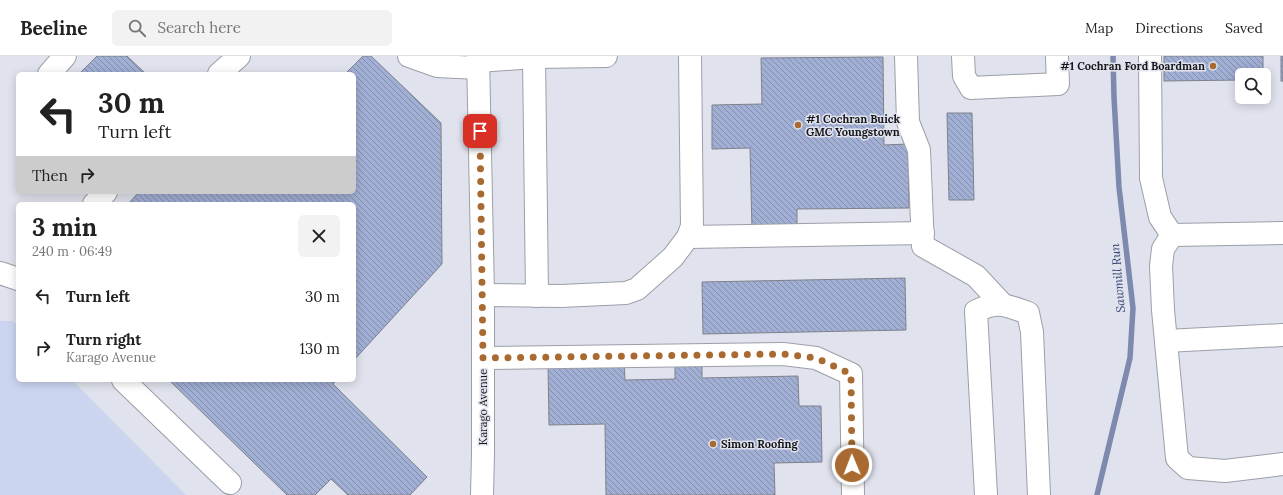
<!DOCTYPE html>
<meta charset="utf-8">
<style>
:root{--surface:#fff;--page:#f2f2f2;--text:#222;--muted:#767676;--line:#e0e0e0}
body{margin:0;font-family:Lora,serif;background:var(--page);color:var(--text);height:100vh;display:flex;flex-direction:column;font-size:15px;white-space:nowrap}
*{box-sizing:border-box;margin:0}
p{font-size:13px;color:var(--muted)}
.icon{flex:none;width:22px;height:22px;fill:none;stroke:currentColor;stroke-width:2;stroke-linecap:round;stroke-linejoin:round}
.map{position:relative;flex:1;overflow:hidden}
.drawer{position:absolute;left:16px;top:146px;width:340px;height:180px;display:flex;flex-direction:column;background:var(--surface);border-radius:6px;box-shadow:0 2px 10px #0003}
.drawer>*{flex:none}
.top-card{position:absolute;left:16px;top:16px;width:340px;height:122px;border-radius:6px;box-shadow:0 2px 10px #0003;background:#fff;color:var(--text);overflow:hidden}
.buttons{position:absolute;left:1235px;top:12px;display:grid;gap:8px}
.buttons a{display:grid;place-items:center;width:36px;height:36px;border-radius:6px;background:var(--surface);box-shadow:0 2px 10px #0003;font-size:20px}
.pin{position:absolute;display:grid;place-items:center;width:34px;height:34px;color:#fff;margin:-17px;border-radius:8px;box-shadow:0 2px 6px #0006}
.me{position:absolute;width:44px;margin:-22px;rotate:359deg;stroke-linejoin:round;filter:drop-shadow(0 0 3px #0008)}
.turn{display:flex;align-items:center;gap:14px;height:84px;padding:0 16px;font-size:18px}
.turn .icon{width:52px;height:52px;stroke-width:2.5}
.turn b{display:block;font-size:28px;line-height:34px}
.then{display:flex;align-items:center;height:38px;padding:0 16px;background:#0003;gap:8px;font-size:15px}
.round{display:grid;place-items:center;flex:none;width:42px;height:42px;border-radius:6px;background:var(--page)}
.headline{display:flex;align-items:center;justify-content:space-between;height:68px;padding:0 16px}
h1{font-size:24px;font-weight:800;line-height:30px}
ul{padding:0;list-style:none}
li{display:flex;align-items:center;gap:12px;height:52px;padding:0 16px}
li div{flex:1}
li b{display:block;font-size:15px}
li em{font-style:normal}
header{display:flex;align-items:center;gap:24px;box-sizing:border-box;height:56px;padding:0 20px;background:var(--surface);border-bottom:1px solid var(--line)}
header strong{font-size:19px}
nav{display:flex;gap:22px;margin-inline-start:auto;font-size:14px}
.search{width:280px;height:36px;background:var(--page);display:flex;align-items:center;gap:10px;box-sizing:border-box;padding:0 14px;border-radius:6px;color:var(--muted);font-size:15px}
.map>svg:first-child{display:block}
.green{fill:#ccd5f0}
.lines{fill:none;stroke-linecap:round;stroke-linejoin:round}
.stream{stroke:#7d89ad;stroke-width:5.5}
.building{fill:url(#building-back-hatch);stroke:#7e818a}
.minor-casing{stroke:#9c9fa8;stroke-width:24}
.minor{stroke:#fff;stroke-width:22}
.route{stroke:#a86a30;stroke-width:7;stroke-dasharray:0 12.6}
.poi-dot{fill:#a86a30;stroke:#e0e3ed;stroke-width:1.5}
.labels{text-anchor:middle;stroke-width:3;stroke-linejoin:round;paint-order:stroke}
.poi-label{font-size:11px;font-weight:bold;fill:#16171b;stroke:#e0e3ed;text-anchor:start}
.street-label{font-size:11px;fill:#16171b;stroke:#e0e3ed}
.water-label{font-size:12px;font-style:italic;fill:#354274;stroke:#e0e3ed}
</style>
<header>
<strong>Beeline</strong>
<div class="search"><svg class="icon" aria-label="search" viewBox="0 0 24 24"><circle cx="10" cy="10" r="6"/><path d="M15 15l6 6"/></svg>Search here</div>
<nav><a>Map</a><a>Directions</a><a>Saved</a></nav>
</header>
<div class="map">
<svg width="1283" height="439" viewBox="0 0 1283 439">
<defs>
<pattern id="building-back-hatch" width="6" height="6" patternUnits="userSpaceOnUse"><rect width="6" height="6" fill="#a2afd5"/><path d="M-1 5l2 2M0 0l6 6M5-1l2 2" fill="none" stroke="#838dac"/></pattern>
</defs>
<rect width="100%" height="100%" fill="#e0e3ed"/>
<!-- green -->
<path class="green" d="M0,265H13L18,270V324H72L186,439H0Z"/>
<g class="lines">
<!-- stream -->
<path class="stream" d="M1097,439L1130,302L1133,252L1119,131L1114,41L1113,0"/>
</g>
<!-- building -->
<g class="building">
<path d="M97,0H127L146,18H79Z"/>
<path d="M363,0H371L441,67L442,208L354,304V148H128L139,136H354V18H345Z"/>
<path d="M1164,0H1263V19H1242V24L1164,25Z"/>
<rect x="1281" y="0" width="2" height="25"/>
<path d="M883,1L884,89L908,88L909,152L797,153V171L752,173L750,92L712,93V49L762,48L761,2Z"/>
<path d="M947,57H972L974,144H949Z"/>
<path d="M905,222L906,274L703,278L702,226Z"/>
<path d="M624,306L625,324L675,323V310H702V322L798,320L799,350H821L822,406L774,407L775,439H606L605,368L549,369L548,307Z"/>
<path d="M169,324H336L333,328L427,421L410,439H348L331,423L315,439H287Z"/>
</g>
<g class="lines">
<!-- minor casing -->
<g class="minor-casing">
<g id="minor">
<path d="M409,0L437,10L478,12"/>
<path d="M478,0L483,239V398L482,439"/>
<path d="M534,0L537,240"/>
<path d="M906,0L908,66L919,94L923,190L976,220L1002,248"/>
<path d="M963,0L964,20L971,32L1058,28L1057,0"/>
<path d="M1150,0L1151,122L1160,161L1172,179L1283,177"/>
<path d="M478,5L534,1L606,0"/>
<path d="M49,18L65,0"/>
<path d="M219,18L239,0"/>
<path d="M94,148L106,136"/>
<path d="M1172,179L1163,193L1161,210L1163,254L1177,402L1188,412L1225,415L1283,408"/>
<path d="M688,181L923,177"/>
<path d="M0,217L18,223"/>
<path d="M483,239L561,240L626,237L637,233L673,201L688,181L692,170L690,0"/>
<path d="M1166,285L1283,279"/>
<path d="M483,302L783,298L816,302L851,318L853,439"/>
<path d="M123,324L230,427"/>
<path d="M986,439L976,255C999,244 1005,249 1028,257L1032,276L1039,439"/>
</g>
</g>
<!-- minor -->
<use href="#minor" class="minor"/>
</g>
<g class="lines">
<!-- route -->
<path class="route" d="M480,75L483,302L783,298L816,302L851,318L852,409"/>
</g>
<!-- markers -->
<g class="poi-dot">
<circle cx="1213" cy="10" r="4"/>
<circle cx="798" cy="69" r="4"/>
<circle cx="713" cy="388" r="4"/>
</g>
<g class="labels">
<!-- poi labels -->
<g class="poi-label">
<text x="1205" y="14" text-anchor="end">#1 Cochran Ford Boardman</text>
<text x="806" y="67">#1 Cochran Buick<tspan x="806" dy="13">GMC Youngstown</tspan></text>
<text x="721" y="392">Simon Roofing</text>
</g>
<!-- street labels -->
<g class="street-label">
<text transform="translate(483 351) rotate(-90)" y="4">Karago Avenue</text>
</g>
<!-- water labels -->
<g class="water-label">
<text transform="translate(1118 222) rotate(-95)" y="4">Sawmill Run</text>
</g>
</g>
</svg>
<div class="buttons">
<a><svg class="icon" aria-label="search" viewBox="0 0 24 24"><circle cx="10" cy="10" r="6"/><path d="M15 15l6 6"/></svg></a>
</div>
<div class="pin" style="left:480px;top:75px;background:#d93025"><svg class="icon" aria-label="arrive" viewBox="0 0 24 24"><path d="M6 21V4h12l-3 4 3 4H6"/></svg></div>
<svg class="me" style="left:852px;top:409px" viewBox="-20 -20 40 40"><circle r="17" fill="#a86a30" stroke="#fff" stroke-width="3"/><path d="M0-11L8 9 0 5-8 9z" fill="#fff"/></svg>
<div class="top-card">
<div class="turn"><svg class="icon" aria-label="left" viewBox="0 0 24 24"><path d="M17 20v-9H6M10 6l-5 5 5 5"/></svg><div><b>30 m</b>Turn left</div></div>
<div class="then">Then<svg class="icon" aria-label="right" viewBox="0 0 24 24"><path d="M7 20v-9h11M14 6l5 5-5 5"/></svg></div>
</div>
<section class="drawer">
<div class="headline"><div><h1>3 min</h1><p>240 m · 06:49</p></div><a class="round"><svg class="icon" aria-label="close" viewBox="0 0 24 24"><path d="M6 6l12 12M18 6L6 18"/></svg></a></div>
<ul>
<li><svg class="icon" aria-label="left" viewBox="0 0 24 24"><path d="M17 20v-9H6M10 6l-5 5 5 5"/></svg><div><b>Turn left</b></div><em>30 m</em></li>
<li><svg class="icon" aria-label="right" viewBox="0 0 24 24"><path d="M7 20v-9h11M14 6l5 5-5 5"/></svg><div><b>Turn right</b><p>Karago Avenue</p></div><em>130 m</em></li>
</ul>
</section>
</div>
